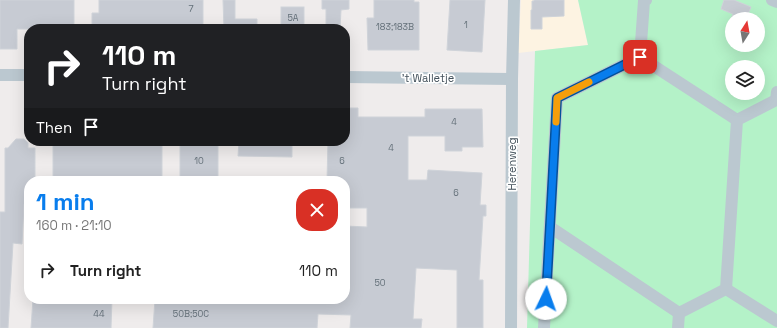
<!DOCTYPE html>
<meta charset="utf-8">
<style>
:root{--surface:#fff;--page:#f6f6f6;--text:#222;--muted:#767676;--accent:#087ded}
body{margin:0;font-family:"Space Grotesk",sans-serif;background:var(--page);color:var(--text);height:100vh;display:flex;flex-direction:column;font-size:15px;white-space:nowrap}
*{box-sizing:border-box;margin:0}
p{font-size:13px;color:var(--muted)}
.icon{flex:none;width:22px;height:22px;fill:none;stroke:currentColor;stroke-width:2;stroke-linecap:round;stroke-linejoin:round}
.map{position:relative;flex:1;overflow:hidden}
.side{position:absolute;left:24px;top:176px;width:326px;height:128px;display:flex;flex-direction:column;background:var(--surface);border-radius:16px;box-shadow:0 4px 16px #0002}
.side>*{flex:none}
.hud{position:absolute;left:24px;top:24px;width:326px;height:122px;border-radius:16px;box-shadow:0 4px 16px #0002;background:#202124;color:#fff;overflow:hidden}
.needle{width:26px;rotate:11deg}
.tools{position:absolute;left:725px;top:12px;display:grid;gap:8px}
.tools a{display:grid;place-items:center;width:40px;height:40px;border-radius:50%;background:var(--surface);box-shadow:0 4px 16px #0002;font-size:20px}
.pin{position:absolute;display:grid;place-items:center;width:34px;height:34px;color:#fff;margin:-17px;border-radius:8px;box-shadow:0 2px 6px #0006}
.me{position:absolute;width:44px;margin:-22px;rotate:3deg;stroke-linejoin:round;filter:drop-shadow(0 0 3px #0008)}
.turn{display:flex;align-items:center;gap:14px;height:84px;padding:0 12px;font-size:18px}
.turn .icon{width:52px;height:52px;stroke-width:2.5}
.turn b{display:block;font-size:28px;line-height:34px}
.then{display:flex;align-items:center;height:38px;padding:0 12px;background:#0003;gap:8px;font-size:15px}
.round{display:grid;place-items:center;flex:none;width:42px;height:42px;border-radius:16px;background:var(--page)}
.head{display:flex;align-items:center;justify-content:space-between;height:68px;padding:0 12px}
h1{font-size:24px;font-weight:800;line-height:30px;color:var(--accent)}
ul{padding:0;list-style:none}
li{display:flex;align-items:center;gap:12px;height:52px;padding:0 12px}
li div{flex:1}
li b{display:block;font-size:15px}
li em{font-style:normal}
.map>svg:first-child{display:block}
.commercial{fill:#fdf3e2}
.green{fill:#b4f2c8;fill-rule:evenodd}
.building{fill:#c7cbd3;stroke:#cfd3d9}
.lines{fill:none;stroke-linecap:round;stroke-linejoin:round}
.minor{stroke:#bbc8d0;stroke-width:12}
.route-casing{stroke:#05519a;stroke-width:10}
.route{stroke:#087ded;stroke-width:7}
.slow{stroke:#f59e0b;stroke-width:7}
.labels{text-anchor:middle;stroke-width:3.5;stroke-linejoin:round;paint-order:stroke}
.number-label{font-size:9px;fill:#647079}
.street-label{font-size:11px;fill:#43515b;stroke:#fff}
</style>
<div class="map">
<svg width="777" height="328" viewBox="0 0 777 328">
<rect width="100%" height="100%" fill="#efecec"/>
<!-- commercial -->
<path class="commercial" d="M521,0H578L588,45L518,53Z"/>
<!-- green -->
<path class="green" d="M578,0H777V328H527L535,51L588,45ZM732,19H758V45H732ZM732,67H758V93H732Z"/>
<!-- building -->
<g class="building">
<path d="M0,0H74V29H17V49H0Z"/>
<path d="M99,0H203V29H92V13H99Z"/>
<path d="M223,0H235V19H257V29H224Z"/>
<path d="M322,0H349V9L341,10L340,29H326V9H322Z"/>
<path d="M374,0H414V2H419V50H368L367,18H374Z"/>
<path d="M450,0H485L482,52L447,50Z"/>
<path d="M534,0H564V16L542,17V29H531V10H532V1H534Z"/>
<path d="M724,0H734L751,7L746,19H731L733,14L721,9Z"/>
<rect x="281" y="7" width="23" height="22"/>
<path d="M345,108H358V117H425V109H482L483,147H462V151H445V136H408V180H427L428,170L482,173L480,205H486V216H483L479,280H483V328H457V270L416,268L413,319H422L421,328H350L351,315L318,314L317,328H153L155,299H345V226L367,227V208H345V181H327L328,141H345Z"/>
<path d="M16,139H24L28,143V148H35V181H29V204H24L22,244L13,243L8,328H0V212H5V148H8Z"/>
<rect x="53" y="141" width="109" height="40"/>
<rect x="180" y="141" width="38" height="40"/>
<path d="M239,141H292V157L238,156Z"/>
<path d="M33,299H112L111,328H31Z"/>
</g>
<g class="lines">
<!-- minor -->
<g class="minor">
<path d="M772,0L777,2"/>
<path d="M640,57L737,120"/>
<path d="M0,75H29"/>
<path d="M345,77L512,79"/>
<path d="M550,227L679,313L726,289L737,120L776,100L777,92"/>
<path d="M726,289L777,321"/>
<path d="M511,328L512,79L514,0"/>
<path d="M544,328L557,98L640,57L644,1L646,0"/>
<path d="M678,328L679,313"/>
</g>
</g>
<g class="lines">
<!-- route casing -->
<g class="route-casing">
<path id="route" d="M546,299L557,98L640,57"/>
</g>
<!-- route -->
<use href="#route" class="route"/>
<!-- slow -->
<path class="slow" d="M556,122L557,98L589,82"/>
</g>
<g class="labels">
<!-- number labels -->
<g class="number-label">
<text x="191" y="12">7</text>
<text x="293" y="21">5A</text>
<text x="466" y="28">1</text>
<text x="395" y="30">183;183B</text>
<text x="454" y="125">4</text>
<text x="391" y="151">4</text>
<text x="199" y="164">10</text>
<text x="342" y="164">6</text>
<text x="456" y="196">6</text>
<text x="380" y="286">50</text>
<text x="99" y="317">44</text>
<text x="191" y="317">50B;50C</text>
</g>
<!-- street labels -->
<g class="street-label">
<text x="428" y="82">'t Walletje</text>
<text transform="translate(512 164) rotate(-90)" y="4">Herenweg</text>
</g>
</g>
</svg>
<div class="tools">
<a><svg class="needle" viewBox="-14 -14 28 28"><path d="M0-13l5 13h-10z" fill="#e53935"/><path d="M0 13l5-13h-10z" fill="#767676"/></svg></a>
<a><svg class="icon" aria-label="layers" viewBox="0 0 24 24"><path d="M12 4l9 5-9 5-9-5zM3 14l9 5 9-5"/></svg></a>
</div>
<div class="pin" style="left:640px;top:57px;background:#d93025"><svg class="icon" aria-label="arrive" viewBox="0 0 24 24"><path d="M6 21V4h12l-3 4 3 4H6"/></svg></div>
<svg class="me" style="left:546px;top:299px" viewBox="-20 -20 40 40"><circle r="19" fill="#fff"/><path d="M0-13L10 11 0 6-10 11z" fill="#087ded"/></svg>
<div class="hud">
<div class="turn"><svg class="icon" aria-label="right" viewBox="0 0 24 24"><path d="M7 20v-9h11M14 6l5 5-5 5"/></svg><div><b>110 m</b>Turn right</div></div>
<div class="then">Then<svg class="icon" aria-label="arrive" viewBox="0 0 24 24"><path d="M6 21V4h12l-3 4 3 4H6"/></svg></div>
</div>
<section class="side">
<div class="head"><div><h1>1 min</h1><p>160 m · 21:10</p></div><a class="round" style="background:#d93025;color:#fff"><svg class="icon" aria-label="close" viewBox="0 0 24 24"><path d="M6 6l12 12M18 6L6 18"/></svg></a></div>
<ul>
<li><svg class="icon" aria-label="right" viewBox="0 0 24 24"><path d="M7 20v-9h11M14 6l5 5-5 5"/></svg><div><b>Turn right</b></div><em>110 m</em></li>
</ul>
</section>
</div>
